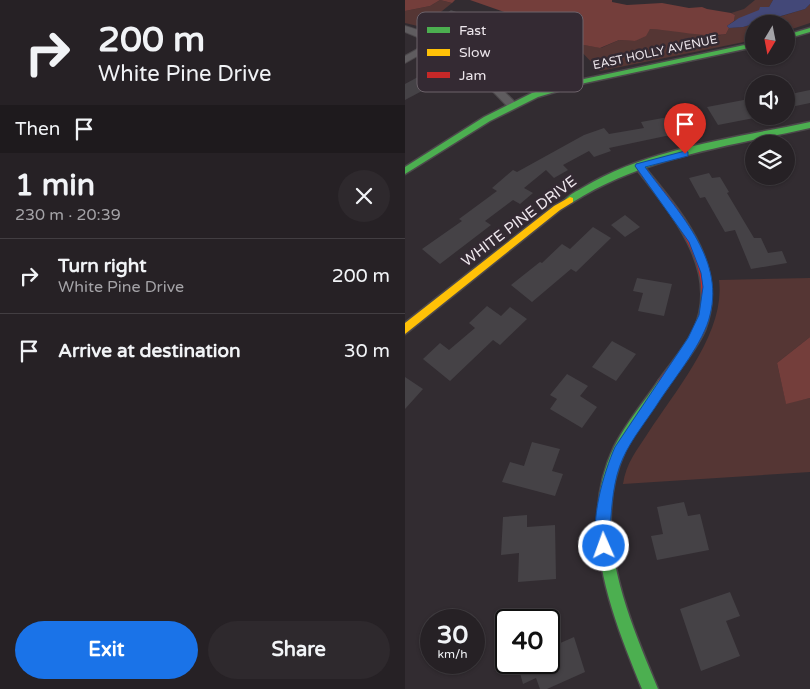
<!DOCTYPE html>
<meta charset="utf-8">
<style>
:root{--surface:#262125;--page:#2e292d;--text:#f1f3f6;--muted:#a4a3a7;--line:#423e42;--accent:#1a73e8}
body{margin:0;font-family:"Varela Round",sans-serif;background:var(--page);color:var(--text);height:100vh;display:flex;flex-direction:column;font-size:19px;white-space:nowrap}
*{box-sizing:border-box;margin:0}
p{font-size:16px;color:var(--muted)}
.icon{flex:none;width:28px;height:28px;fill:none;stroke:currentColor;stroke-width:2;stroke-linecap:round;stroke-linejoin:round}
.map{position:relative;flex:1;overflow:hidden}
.panel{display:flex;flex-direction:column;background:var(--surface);width:405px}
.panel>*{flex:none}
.banner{background:#262125;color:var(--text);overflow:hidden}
.needle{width:32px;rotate:190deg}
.fabs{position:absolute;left:340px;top:15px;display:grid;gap:10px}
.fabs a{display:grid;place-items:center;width:50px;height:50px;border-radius:50%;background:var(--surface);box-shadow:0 1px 4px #0004,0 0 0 1px var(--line);font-size:25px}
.speed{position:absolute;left:15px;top:609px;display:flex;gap:10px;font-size:25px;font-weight:700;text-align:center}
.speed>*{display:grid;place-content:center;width:65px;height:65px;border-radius:50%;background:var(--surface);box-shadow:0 1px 4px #0004,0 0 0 1px var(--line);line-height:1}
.speed small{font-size:12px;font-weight:400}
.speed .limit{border:2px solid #111;border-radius:8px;background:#fff;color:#111}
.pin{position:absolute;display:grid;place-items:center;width:42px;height:42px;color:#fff;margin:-51px -21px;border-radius:50% 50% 50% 0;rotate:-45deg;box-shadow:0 0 5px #0007}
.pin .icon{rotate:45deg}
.me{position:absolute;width:55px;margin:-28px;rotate:358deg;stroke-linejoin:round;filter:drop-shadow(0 0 4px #0008)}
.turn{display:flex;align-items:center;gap:18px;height:105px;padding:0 15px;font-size:22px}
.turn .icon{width:65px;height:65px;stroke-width:2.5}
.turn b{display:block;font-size:35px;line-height:42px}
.then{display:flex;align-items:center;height:48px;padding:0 15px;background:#0003;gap:10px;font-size:19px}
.round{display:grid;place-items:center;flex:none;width:52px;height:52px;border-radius:26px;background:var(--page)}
.head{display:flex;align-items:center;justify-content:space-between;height:85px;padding:0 15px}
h1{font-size:30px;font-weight:700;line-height:38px}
.primary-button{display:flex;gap:10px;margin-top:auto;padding:10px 15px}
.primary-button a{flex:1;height:58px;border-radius:30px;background:var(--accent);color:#fff;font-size:20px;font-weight:700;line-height:58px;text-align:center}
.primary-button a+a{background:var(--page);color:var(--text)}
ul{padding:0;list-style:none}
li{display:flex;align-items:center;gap:15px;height:75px;padding:0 15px;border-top:1px solid var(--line)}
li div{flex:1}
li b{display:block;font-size:19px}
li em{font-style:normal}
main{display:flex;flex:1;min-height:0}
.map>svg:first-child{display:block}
.green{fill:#553634}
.forest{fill:#743e3b}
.water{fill:#434878}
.building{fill:#454246}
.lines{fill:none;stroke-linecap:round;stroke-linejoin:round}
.street-casing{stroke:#4c484b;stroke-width:2}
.fast-casing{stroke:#4c484b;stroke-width:3}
.slow-casing{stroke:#4c484b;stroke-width:3}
.jam-casing{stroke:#4c484b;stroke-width:3}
.street{fill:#5f5c5f;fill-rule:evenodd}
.fast{fill:#4caf50;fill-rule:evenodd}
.slow{fill:#ffc107;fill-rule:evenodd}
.jam{fill:#c62828;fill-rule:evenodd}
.route{fill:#1a73e8;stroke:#114b97}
.labels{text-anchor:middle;stroke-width:5;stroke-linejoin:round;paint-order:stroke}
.far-street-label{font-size:12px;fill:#ede6ec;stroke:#342a33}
.street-label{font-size:15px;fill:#ede6ec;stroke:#342a33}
.key{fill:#342a33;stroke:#6c626a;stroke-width:1}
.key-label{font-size:14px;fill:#ede6ec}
</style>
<main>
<section class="panel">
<div class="banner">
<div class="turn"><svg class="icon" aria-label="right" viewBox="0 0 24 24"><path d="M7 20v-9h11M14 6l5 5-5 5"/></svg><div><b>200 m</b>White Pine Drive</div></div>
<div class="then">Then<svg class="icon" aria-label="arrive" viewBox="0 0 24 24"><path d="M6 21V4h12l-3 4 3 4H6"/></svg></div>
</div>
<div class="head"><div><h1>1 min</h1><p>230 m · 20:39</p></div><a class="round"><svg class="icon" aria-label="close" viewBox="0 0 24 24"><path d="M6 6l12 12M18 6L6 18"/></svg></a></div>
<ul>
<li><svg class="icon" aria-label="right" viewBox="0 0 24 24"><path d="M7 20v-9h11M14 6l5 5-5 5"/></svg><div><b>Turn right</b><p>White Pine Drive</p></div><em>200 m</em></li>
<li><svg class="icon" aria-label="arrive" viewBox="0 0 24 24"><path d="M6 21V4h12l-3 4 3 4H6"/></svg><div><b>Arrive at destination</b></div><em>30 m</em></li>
</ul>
<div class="primary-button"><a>Exit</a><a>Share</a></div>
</section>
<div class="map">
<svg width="405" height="689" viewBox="0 0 405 689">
<rect width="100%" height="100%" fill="#322c31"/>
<!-- green -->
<g class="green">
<path d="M35,0L47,3L17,27L0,23V11L25,6Z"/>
<path d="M350,0H368L364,7L329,21L330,15L326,13L339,9Z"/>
<path d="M405,4V23L381,31V24H350L400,9Z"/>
<path d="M349,24V40L195,71L168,43L196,48L214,40L230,41L245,29L280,31L311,36L321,34L324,28L338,27Z"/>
<path d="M405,278V337L372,363L381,403L405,398V472L218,484C221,463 232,450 243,433C270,391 321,332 314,280Z"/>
</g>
<!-- forest -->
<g class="forest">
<path d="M0,0H50L47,3L35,0L25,6L0,11Z"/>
<path d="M65,0H207V2L222,5L257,3L284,8L297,7L302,9L326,13L330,15L329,21L322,26L324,28L321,34C302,38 267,30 245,29L241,36L230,41L214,40L195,48L168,43L128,22Z"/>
<path d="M405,337V398L381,404L372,363Z"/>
</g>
<!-- water -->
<path class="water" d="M368,0H405V4L400,9L338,27L324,28L322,26L334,18L354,10L355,7H364Z"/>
<!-- building -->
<g class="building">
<path d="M46,10L67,18L105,40L137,72L119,79L83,45L57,29L32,20Z"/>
<path d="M35,65L49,74L0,100V84Z"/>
<path d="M405,90V103L381,108V95Z"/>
<path d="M349,98V118L313,125L302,107Z"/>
<path d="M280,114L289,130L204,148L206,151L189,157L184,151L158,165L163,170L149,178L141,170L119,188L128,193L115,204L108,200L80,221L86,225L35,264L17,249L57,221L54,219L92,191L87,188L108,170L112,172L179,135L199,128L204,134L239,128L236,122Z"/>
<path d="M304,173L307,178L315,177L324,192L322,193L349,238H356L363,253L377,251L382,263L346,269L330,230L320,232L300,197L295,198L284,178Z"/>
<path d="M220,215L235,227L220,237L206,225Z"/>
<path d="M188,227L206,238L171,272L166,269L127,302L106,285L135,262L137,263L157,244L165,249Z"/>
<path d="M232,278L267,284L259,316L233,311L238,293L228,291Z"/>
<path d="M82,306L96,316L105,307L122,319L95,345L88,340L45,381L18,359L35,343L44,350L70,328L64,323Z"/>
<path d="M207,341L231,354L211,381L187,367Z"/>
<path d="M162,374L183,386L175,396L192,407L177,428L145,409L152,399L145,395Z"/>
<path d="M0,377L18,389L0,409Z"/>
<path d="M127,442L155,449L147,471L158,474L150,496L97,482L105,462L119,466Z"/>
<path d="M279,502L283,516L295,514L304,550L252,560L246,536L258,534L252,507Z"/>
<path d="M122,515V527L150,525L151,579L113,582L114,553L96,555L98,517Z"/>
<path d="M325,592L335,616L321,621L335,656L296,671L275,609Z"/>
<path d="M169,637L180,672L142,689H135L131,678L118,684L112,662H144V648Z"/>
</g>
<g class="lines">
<!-- street casing -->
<g class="street-casing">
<path id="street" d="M0,26C46,38 77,70 111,103V107H103L68,71L32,45L0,63V56L25,42L0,32Z"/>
</g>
<!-- fast casing -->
<g class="fast-casing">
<g id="fast">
<path d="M405,28V32L381,39V35Z"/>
<path d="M349,43V47L180,83L133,97L85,121L0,174V167L79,117L127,93L179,79Z"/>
<path d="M405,122V128C324,146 239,157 168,202L165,203L160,200C165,194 172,191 179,187C244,148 331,138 405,122Z"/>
<path d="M258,379L262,380L264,384L262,388C248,408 231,429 220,451C184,529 223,616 253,689H237C206,613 171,527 209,447C221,423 239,402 254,380Z"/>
</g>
</g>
<!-- slow casing -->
<g class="slow-casing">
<path id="slow" d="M165,197L168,198V202L155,210L0,334V323L149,206Z"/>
</g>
<!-- jam casing -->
<g class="jam-casing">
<path id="jam" d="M234,163L237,164C275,211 325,265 300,330C291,351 274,369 262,388L258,389L254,388L252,384L254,380C265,364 280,348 289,329C316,269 265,213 231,168V164Z"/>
</g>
<!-- street -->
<use href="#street" class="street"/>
<!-- fast -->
<use href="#fast" class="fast"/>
<!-- slow -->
<use href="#slow" class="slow"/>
<!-- jam -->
<use href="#jam" class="jam"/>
</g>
<!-- route -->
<path class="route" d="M280,151L283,152V156L240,167C271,210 320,257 305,315C299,342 271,376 255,400C243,419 227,438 218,458C208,480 207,505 205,528C204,536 207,544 204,551L199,553L194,551C183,524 199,472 210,447L283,338L294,315L298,287L296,273L284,242L230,166L231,164Z"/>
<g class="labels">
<!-- far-street labels -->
<g class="far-street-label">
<text transform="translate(250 52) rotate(-12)" y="4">EAST HOLLY AVENUE</text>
</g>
<!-- street labels -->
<g class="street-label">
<text transform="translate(114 221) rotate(-37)" y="5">WHITE PINE DRIVE</text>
</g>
</g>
<!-- legend -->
<rect x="12" y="12" width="166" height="80" rx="8" class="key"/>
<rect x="22" y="27" width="23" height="6" fill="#4caf50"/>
<rect x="22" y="49" width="23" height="7" fill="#ffc107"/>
<rect x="22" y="72" width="23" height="6" fill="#c62828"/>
<g class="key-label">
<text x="54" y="35">Fast</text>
<text x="54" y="57">Slow</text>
<text x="54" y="80">Jam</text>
</g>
</svg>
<div class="fabs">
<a><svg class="needle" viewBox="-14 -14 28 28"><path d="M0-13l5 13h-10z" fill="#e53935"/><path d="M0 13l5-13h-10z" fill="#a4a3a7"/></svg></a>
<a><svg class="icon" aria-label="sound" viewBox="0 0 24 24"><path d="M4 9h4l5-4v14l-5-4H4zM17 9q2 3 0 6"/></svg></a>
<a><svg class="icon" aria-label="layers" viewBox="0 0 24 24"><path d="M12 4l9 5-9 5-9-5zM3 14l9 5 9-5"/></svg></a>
</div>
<div class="speed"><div>30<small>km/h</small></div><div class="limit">40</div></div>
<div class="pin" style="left:280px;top:154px;background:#d93025"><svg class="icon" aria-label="arrive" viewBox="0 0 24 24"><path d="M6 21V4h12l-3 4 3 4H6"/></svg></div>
<svg class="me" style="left:199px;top:546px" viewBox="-20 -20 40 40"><circle r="17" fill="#1a73e8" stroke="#fff" stroke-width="3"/><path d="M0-11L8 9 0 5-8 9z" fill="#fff"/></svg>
</div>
</main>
